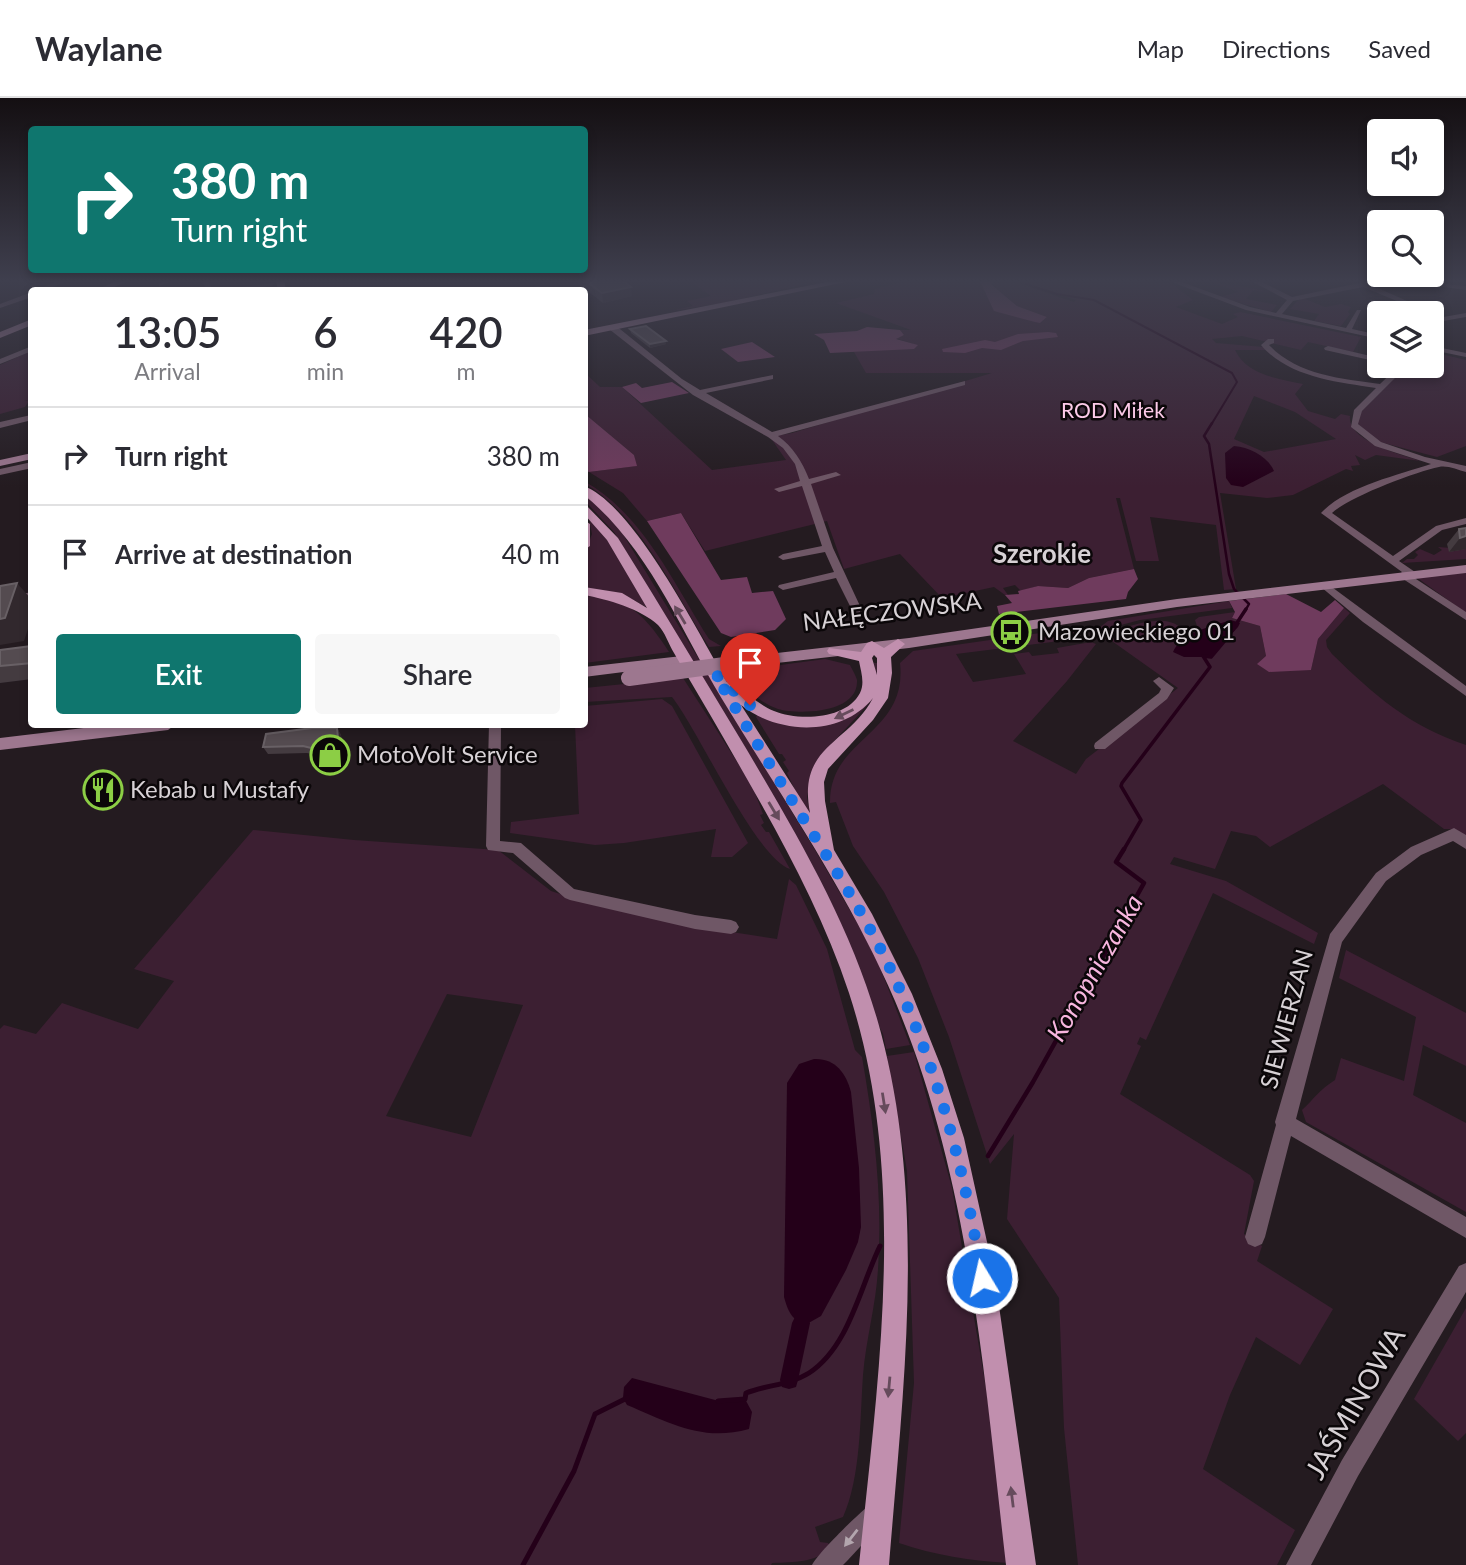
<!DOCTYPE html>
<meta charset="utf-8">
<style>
:root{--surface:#fff;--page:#f7f7f7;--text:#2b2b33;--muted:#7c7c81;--line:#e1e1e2;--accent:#0f766e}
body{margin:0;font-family:Lato,sans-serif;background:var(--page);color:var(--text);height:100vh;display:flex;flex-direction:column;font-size:26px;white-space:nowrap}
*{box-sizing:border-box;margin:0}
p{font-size:23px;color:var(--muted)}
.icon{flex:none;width:38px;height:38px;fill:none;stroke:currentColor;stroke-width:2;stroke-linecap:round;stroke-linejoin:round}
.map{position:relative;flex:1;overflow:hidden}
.panel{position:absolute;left:28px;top:189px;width:560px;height:441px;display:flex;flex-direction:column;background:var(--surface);border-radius:7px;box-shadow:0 4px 10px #0003}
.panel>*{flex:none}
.hud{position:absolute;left:28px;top:28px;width:560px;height:147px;border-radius:7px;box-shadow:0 4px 10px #0003;background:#0f766e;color:#fff;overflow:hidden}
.tools{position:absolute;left:1367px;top:21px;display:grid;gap:14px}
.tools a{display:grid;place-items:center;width:77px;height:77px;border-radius:7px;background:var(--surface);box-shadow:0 4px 10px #0003;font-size:35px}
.pin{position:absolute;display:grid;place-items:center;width:60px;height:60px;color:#fff;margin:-72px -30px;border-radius:50% 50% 50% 0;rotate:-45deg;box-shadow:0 0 7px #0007}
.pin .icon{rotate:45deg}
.me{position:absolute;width:77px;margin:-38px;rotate:351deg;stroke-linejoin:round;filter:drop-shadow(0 0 5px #0008)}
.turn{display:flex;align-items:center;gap:24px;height:147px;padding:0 28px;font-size:32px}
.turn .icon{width:91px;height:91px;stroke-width:2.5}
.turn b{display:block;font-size:49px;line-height:60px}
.eta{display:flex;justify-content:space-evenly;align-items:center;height:119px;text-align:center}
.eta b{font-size:42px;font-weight:600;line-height:49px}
.action{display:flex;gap:14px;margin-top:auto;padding:14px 28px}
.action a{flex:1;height:80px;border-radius:7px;background:var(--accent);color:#fff;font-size:28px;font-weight:600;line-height:80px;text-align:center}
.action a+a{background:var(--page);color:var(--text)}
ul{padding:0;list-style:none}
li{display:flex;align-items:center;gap:21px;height:98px;padding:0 28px;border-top:2px solid var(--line)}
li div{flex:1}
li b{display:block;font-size:26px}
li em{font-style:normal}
header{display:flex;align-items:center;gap:42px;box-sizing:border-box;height:98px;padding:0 35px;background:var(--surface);border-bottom:2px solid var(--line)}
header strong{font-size:33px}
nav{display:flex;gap:38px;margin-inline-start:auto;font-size:24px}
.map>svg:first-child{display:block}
.green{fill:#3c1f32;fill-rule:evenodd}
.forest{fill:#6f3b5d}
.water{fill:#240019}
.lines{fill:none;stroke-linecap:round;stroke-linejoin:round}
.stream-far4{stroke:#240019;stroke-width:2}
.stream-far3{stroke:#240019;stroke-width:2.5}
.stream-far2{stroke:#240019;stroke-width:3.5}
.stream-far1{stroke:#240019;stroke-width:4.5}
.stream{stroke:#240019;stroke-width:5}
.canal{fill:#240019;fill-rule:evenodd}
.street{fill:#6f5766;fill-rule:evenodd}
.secondary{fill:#9d778f;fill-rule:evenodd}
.primary{fill:#c18fae;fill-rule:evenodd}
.secondary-bridge{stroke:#9d778f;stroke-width:16}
.wall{fill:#443b40}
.shaded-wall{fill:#31282d}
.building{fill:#544b50;stroke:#686065;stroke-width:2}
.oneway{fill:#664b5c}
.oneway2{fill:#b3a6ae}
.route{stroke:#1a73e8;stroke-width:12;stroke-dasharray:0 21.6}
.labels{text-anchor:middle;stroke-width:5;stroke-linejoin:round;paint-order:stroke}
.far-park-label{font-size:21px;fill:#fccae8;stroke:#0b0709}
.street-label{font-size:24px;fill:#d7d1d5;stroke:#0b0709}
.poi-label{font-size:24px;fill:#d7d1d5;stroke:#0b0709;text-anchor:start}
.far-district-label{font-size:26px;font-weight:bold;fill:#d7d1d5;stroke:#0b0709}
.water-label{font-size:26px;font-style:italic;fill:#f7b5de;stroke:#0b0709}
.near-street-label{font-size:28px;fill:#d7d1d5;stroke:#0b0709}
</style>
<header>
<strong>Waylane</strong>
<nav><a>Map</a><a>Directions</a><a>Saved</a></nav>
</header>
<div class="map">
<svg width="1466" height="1467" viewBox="0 0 1466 1467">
<rect width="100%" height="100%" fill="#241b20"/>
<!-- green -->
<g class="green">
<path d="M340,183H369L372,189L350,192H293L291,184L295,191Z"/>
<path d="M690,183H819L723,205L671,213L693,208L687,203L711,198Z"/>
<path d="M907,183H980L986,191L1040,225L1047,219L1017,208L991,185L1012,183L1074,204L1076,202L1017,183H1161L1175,188L1193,202L1176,209L1222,226L1238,219L1233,216L1240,214L1361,239L1353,254L1308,244L1301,252L1242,238L1212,241L1216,245L1264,249L1266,252H1235C1247,277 1279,281 1303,286L1295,296L1308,313L1335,321L1341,316L1350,318C1347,343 1403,357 1421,363L1376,357L1365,362L1355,357L1360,367L1351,368L1353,373L1346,371L1293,397L1267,400L1220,395L1236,491L1224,492L1216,427L1150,419L1159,463H1136L1120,400H1116L1134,471L1089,480L1068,490L1038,488L1021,493L1015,487L1003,490L1008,497H1005L994,489L942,500L900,456L844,471L827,423L705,453L681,415L647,423L623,395L589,374L636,368L634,357L585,316L584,274L600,289H622L712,372L786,362L770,339L792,335L992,275H866L854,254L917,247L895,240L904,237L900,232H911L836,205L874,196L875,191ZM1254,298L1295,314L1336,341L1264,354L1234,341Z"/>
<path d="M1210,183H1218L1220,186C1228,185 1259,191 1267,194L1254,192L1246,201L1277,207L1271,214L1220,199L1238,194Z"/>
<path d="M1303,200L1325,209L1341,206L1351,209L1348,214L1350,216L1341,228L1314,223L1319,216L1290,211L1298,202Z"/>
<path d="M31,253V302L24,303H29L25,309L0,316V267Z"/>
<path d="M1432,254L1466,262V348L1437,359L1376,343L1357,325L1361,314L1406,268H1432Z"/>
<path d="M584,383C643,416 674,486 709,541L721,548L709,549C676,497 639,416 585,386Z"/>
<path d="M584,397L601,409L621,433L815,752L874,854L910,947L886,951L883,936L685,552L614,434L585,403Z"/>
<path d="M589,421L606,437L648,510L620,495L585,490L584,457L592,436Z"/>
<path d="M1438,449L1466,451V461L1402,465L1407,461H1414L1418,457L1415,454L1420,451L1434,457L1442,452Z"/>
<path d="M1466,475V515L1416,479Z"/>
<path d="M584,496C629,499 646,519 669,554L585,565Z"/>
<path d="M1229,503L1232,510L1140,522L1102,532L1099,530L1108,523Z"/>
<path d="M1344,510L1350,515L1326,542L1327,549L1332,556C1374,597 1409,628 1466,647V742L1451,731H1444L1383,686L1270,749L1256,738L1231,733L1215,771L1174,759L1170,766L1226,783L1318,835L1314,846L1213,795L1146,942L1140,939L1137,946L1141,948L1120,996L1250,1077L1254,1083L1244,1136L1262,1148L1257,1163L1333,1211L1300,1267L1256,1239L1230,1297L1203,1371L1295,1432L1277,1467H1078L1064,1330L1059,1200L1007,1121L1014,1036L990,1066L949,939L918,860L884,794L853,748L836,704L830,705C829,639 908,637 900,565L913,553L1047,534H1087L1052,544L956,556L973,584L1026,576L1014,556L1029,554L1032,558L1059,555L1057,550L1091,544L1096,546L1067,583L1013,643L1076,676L1086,661L1178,590L1109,541L1106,542L1103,538L1105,536C1126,530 1161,514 1180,529L1197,528L1195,522L1199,519L1235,514L1232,520L1260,528L1266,558L1311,572L1318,541Z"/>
<path d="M825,561L850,567C852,571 856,578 857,582C859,616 798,617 778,611C763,606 752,596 742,586L744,572Z"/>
<path d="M874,565H878L875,599L824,654L812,673L807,699L810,716L802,707L787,675L789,673L783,664L786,662L782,656H779L756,619L757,617L772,623L842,622L875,573Z"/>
<path d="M683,580L752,687L763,716L760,717L764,725L761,727L766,734H769L790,771C755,759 699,633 672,599L585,604V590Z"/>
<path d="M662,601L672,608L748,745L732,759H711L716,731L624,745L595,747L510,735L511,724L579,716L575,627L584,626L585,608Z"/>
<path d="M253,732L354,742L498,752L551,793L597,808L693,828L777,841L789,781L796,787L827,851L855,952L862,959C874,1028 883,1100 878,1171C876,1207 866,1241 863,1277C860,1320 861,1379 843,1419L815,1429L820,1444L828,1445L831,1450C814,1465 795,1464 772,1465L771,1467H0V931L4,927L36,936L62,905L138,931L174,883L134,871ZM447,896L523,907L471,1039L386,1018Z"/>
<path d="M1346,852L1466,915V968L1423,947L1413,997L1466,1025V1114L1306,1024L1302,1012C1315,1000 1319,992 1335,982L1341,960L1404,983L1416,919L1339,880Z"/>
<path d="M914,954L952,1090L986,1290L1009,1465C971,1463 934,1457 899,1445L914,1285L907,1073L887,958Z"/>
<path d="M1466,1210V1335L1458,1343L1414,1301Z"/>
</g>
<!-- forest -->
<g class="forest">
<path d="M980,183H994L991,186L1017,208L1047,219L1040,225L1035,224L994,213Z"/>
<path d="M867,229L900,232L904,237L896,241L918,247L914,251L830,255L824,242L814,236L857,233Z"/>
<path d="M1048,234L1056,235L1058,239L1023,243L1001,252L982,250L965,255L943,254L942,251L985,242L995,244L1018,236Z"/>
<path d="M752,244L775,259L738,264L721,251Z"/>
<path d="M672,284L689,295L641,305L622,289L636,285L642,290Z"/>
<path d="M585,316L634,357L637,368L589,374L585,372Z"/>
<path d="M681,415L721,482L747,479L752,495L773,493L786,521L775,532L731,539L721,535L647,423Z"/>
<path d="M1134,471L1138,481L1128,494L1126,501L999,516L997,508L1012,505L1005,497L1019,496L1018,493L1038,488L1068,490L1089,480Z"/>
<path d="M1286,496L1321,514L1335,502L1344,510L1318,541L1311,572L1269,574L1257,566L1266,558L1260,528L1232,520L1235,514L1229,503Z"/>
</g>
<!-- water -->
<g class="water">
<path d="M1234,348C1250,349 1268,359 1274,373L1243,389L1231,387L1226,380L1225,355Z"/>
<path d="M1231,522L1240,525L1238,529L1211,559H1184L1173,554C1181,534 1214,528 1231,522Z"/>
<path d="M814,961C835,960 846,975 851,994L859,1070L861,1129L858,1144L846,1172L821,1218L805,1227C791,1221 788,1213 784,1199L787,985L799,966Z"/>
<path d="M632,1280L719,1303L745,1301L752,1314L749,1331C702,1344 670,1325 627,1307L623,1300L624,1289Z"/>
</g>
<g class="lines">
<!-- stream-far4 -->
<path class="stream-far4" d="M1026,186L1057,196L1094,202L1232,275L1237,284L1211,327"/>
<!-- stream-far3 -->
<path class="stream-far3" d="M1212,325L1204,338L1209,346L1229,476L1234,491L1249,506L1245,513"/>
<!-- stream-far2 -->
<path class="stream-far2" d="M1123,753L1141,722L1121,688L1122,685L1210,569L1203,558L1211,559L1227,540L1246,511"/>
<!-- stream-far1 -->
<path class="stream-far1" d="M988,1058L1033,984L1144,785L1116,764L1124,751"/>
<!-- stream -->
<g class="stream">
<path d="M718,1303L745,1301L746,1295C766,1287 790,1287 809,1275C849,1249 860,1189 880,1148"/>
<path d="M523,1467L574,1373L595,1316L627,1300"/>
</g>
<!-- canal -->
<path class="canal" d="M801,1216L807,1219L810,1225L798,1282L796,1289L789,1291L782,1289L780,1282L792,1225L795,1219Z"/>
<!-- street -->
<g class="street">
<path d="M57,183H67L45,192H37Z"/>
<path d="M163,183H172L159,188V186Z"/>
<path d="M203,183H209L212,192H206Z"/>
<path d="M1169,183H1179L1250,209L1276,215L1287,202L1251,183H1260L1292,199L1369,183H1384L1371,187L1434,215L1432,217L1426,215L1363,189L1293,203L1282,216L1346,230L1357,212H1361L1352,231L1379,237V241L1246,212Z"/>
<path d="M1412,183L1466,188V192L1415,185Z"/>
<path d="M274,185L272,188L230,192L233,190Z"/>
<path d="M32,194V199L0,210V206Z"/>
<path d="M1466,215V219L1432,225V221Z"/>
<path d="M609,227H615L682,281L700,292L773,277V281L706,295L772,334L965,283V287L778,338C793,349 802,363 809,381L836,374L841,377L811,386L833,450L860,508V520L856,521L850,518V508L836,480L783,492L778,489L779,487L834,474L825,454L783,462L778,459L783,456L822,448L802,388L779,394L774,391L800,383L795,366L783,350L768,339L693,297L609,231Z"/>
<path d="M1268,241H1274V245L1269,247C1297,277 1342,281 1380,286L1399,268H1407L1362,313L1358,326L1381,344L1425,359L1466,368V374C1458,372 1447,367 1439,369C1415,374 1349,399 1332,415L1393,458L1436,428L1466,420V426L1442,432L1399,463L1415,474L1416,476L1413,479L1466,514V522L1400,479L1399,477L1402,474L1321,415C1345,389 1398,377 1431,366L1375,348L1351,329L1354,312L1376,290C1336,284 1288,279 1261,247Z"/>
<path d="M32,248V253L0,266V261Z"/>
<path d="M1328,248L1379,260V264L1325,252L1324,250Z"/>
<path d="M1432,248L1466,255V259L1432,252Z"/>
<path d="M31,317L32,322L0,330V324Z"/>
<path d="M32,364V370L0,377V371Z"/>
<path d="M1325,484L1466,588V598L1363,524L1321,489L1320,487Z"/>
<path d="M32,494V500L0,506V500Z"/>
<path d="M1159,579L1174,590L1167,601L1105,651H1095L1094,648L1095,645L1159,595L1161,591L1153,583Z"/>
<path d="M489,626H501L500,743L521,745L574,791L695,817L731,822L736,824L739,829L736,834L731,836L695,831L570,802L565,800L513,755L488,752L486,748Z"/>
<path d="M1454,730L1466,737V751L1453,743L1421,757L1386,783L1342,844L1296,1021L1466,1119V1140L1291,1038L1265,1139L1262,1146L1255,1149L1248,1146L1245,1139L1276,1027L1275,1024L1330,836L1376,775L1411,749Z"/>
<path d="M1466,1165V1194L1358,1378L1311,1467H1286L1342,1362L1459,1168Z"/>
<path d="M877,1402L885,1406L889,1414L885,1422L847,1463L843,1467H812C816,1457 866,1407 877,1402Z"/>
</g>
<!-- secondary -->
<g class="secondary">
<path d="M116,183H128L107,192H97Z"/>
<path d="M832,183H850L584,238V232Z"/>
<path d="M32,221V227L0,240V234Z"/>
<path d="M32,355V361L0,368V362Z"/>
<path d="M1466,467V475L1177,509L909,550L768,566L761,561L768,556L909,540L1177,501Z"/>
<path d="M682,558L687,560L689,563L687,566L584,579V569Z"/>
<path d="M117,626H176L168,632L0,652V640Z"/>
</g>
<!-- primary -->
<g class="primary">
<path d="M276,183H284L286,192H278Z"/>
<path d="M584,388C634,407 699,536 727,584H734C747,595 759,607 774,613C798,623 846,622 860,595C865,585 861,574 859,563L829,556L827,553L829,550L861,554L867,545L872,543L884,550L898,541L905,546L891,559L892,575L888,600L873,622L828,671L824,684L825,703L834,752L872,816L912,896L942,971L964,1040L995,1180L1036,1467H1006C984,1277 970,1080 895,903C849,796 782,700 722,601C680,531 649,450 584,397ZM874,557L877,560V577L872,560ZM873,600C848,647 797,647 810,715L741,607C778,637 842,639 873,600Z"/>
<path d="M584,405L618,440C662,510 704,581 747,652C800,742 854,833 881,935C927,1108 903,1291 889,1467H859C878,1280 909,1078 849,895C819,804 770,721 723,639C707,611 690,583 674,555C669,547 665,534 658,527C641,511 607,501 584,497V489L622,495L647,510L607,442L584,416Z"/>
<path d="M584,422L590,426V448L584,452Z"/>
</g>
<!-- secondary-bridge -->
<path class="secondary-bridge" d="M629,580L768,561"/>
</g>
<!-- wall -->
<g class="wall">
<path d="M575,183H632L626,185L632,198L603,205Z"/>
<path d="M630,231L666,243V246L650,250L631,235Z"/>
<path d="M1466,430V451L1449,454L1447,446L1459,431Z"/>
<path d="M32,548V581L0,585V552Z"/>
<path d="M337,630L341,637L343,657L337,662L307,655L268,656L263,649Z"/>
</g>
<!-- shaded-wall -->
<g class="shaded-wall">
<path d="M631,189L632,198L603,205L602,195Z"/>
<path d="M666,243V246L650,250V246Z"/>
<path d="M1466,438V451L1449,454L1460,440Z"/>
<path d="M17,485L32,502V519L24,543L0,547V521Z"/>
<path d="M337,630L341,637L343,657L337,662L332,655Z"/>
</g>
<!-- building -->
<g class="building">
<path d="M586,183H623L631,189L602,195Z"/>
<path d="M539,189L543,192H521Z"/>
<path d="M646,228L666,243L650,246L630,231Z"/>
<path d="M1466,430V438L1460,440L1459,431Z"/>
<path d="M17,485L5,520L0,521V488Z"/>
<path d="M32,548V565L0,568V552Z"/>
<path d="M312,630H337L339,650L332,655L303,648L263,649L266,636Z"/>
</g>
<!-- one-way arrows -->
<defs><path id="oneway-solid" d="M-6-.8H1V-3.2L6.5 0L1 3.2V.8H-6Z" transform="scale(1.75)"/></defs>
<g class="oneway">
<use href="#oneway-solid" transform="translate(680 517) rotate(-121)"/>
<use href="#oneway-solid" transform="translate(844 616) rotate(154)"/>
<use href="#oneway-solid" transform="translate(774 713) rotate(59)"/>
<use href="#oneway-solid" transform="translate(884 1005) rotate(81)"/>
<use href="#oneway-solid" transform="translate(889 1289) rotate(95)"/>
<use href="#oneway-solid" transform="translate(1012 1399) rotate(-97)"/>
</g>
<use class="oneway2" href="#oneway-solid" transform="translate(851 1440) rotate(128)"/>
<!-- sky -->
<linearGradient id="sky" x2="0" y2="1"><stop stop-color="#140f12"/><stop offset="0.47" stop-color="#3f3f4e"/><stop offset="1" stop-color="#3f3f4e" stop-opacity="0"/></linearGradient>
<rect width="1466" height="389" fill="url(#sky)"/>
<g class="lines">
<!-- route -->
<path class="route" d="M750,607L715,576C744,624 773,672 803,720C833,768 864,816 888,866C936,964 965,1072 982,1180"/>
</g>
<!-- icons -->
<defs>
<g id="bus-ring" transform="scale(2.0125)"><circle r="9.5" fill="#0b0709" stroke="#8cce45" stroke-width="1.5"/><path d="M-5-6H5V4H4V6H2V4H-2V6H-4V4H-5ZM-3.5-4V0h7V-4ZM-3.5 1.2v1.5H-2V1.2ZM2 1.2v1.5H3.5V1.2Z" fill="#8cce45"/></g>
<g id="shop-ring" transform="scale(2.0125)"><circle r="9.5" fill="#0b0709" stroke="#8cce45" stroke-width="1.5"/><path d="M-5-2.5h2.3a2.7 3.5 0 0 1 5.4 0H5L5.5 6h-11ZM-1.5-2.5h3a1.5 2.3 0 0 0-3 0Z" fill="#8cce45"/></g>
<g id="restaurant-ring" transform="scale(2.0125)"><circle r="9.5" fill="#0b0709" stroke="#8cce45" stroke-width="1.5"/><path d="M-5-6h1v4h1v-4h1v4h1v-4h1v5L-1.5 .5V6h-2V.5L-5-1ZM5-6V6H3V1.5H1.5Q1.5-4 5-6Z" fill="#8cce45"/></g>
</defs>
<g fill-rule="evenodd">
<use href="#bus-ring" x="1011" y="534"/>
<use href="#shop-ring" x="330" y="657"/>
<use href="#restaurant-ring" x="103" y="692"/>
</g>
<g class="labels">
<!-- far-park labels -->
<g class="far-park-label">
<text x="1113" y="320">ROD Miłek</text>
</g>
<!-- street labels -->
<g class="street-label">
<text transform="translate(892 514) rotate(-7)" y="8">NAŁĘCZOWSKA</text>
<text transform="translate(1287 921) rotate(-75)" y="8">SIEWIERZAN</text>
</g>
<!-- poi labels -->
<g class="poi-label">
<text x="1038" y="542">Mazowieckiego 01</text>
<text x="357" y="665">MotoVolt Service</text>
<text x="130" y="700">Kebab u Mustafy</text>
</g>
<!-- far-district labels -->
<g class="far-district-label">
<text x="1042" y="465">Szerokie</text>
</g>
<!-- water labels -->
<g class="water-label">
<text transform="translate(1095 870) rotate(-60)" y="9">Konopniczanka</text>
</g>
<!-- near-street labels -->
<g class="near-street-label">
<text transform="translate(1355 1305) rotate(-60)" y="10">JAŚMINOWA</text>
</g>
</g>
</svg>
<div class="tools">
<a><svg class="icon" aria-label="sound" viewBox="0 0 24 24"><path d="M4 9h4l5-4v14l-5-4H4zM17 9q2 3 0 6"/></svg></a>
<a><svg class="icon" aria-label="search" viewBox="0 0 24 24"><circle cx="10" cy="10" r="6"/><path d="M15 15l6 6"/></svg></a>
<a><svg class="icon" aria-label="layers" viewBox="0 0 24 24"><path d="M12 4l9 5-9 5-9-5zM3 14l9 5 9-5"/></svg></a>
</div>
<div class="pin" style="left:750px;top:607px;background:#d93025"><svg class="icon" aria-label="arrive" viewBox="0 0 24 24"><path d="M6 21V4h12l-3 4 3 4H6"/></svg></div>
<svg class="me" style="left:982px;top:1180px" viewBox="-20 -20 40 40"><circle r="17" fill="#1a73e8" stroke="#fff" stroke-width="3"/><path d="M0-11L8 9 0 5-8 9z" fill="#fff"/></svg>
<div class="hud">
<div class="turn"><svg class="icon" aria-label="right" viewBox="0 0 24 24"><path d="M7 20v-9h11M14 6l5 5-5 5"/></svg><div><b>380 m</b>Turn right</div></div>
</div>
<section class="panel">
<div class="eta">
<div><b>13:05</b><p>Arrival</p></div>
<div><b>6</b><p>min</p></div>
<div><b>420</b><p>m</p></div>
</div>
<ul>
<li><svg class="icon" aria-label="right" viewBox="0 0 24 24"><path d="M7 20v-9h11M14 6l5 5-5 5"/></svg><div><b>Turn right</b></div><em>380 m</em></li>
<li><svg class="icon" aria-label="arrive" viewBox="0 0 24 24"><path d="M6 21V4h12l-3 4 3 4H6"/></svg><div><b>Arrive at destination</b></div><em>40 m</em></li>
</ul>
<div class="action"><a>Exit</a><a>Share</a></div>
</section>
</div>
